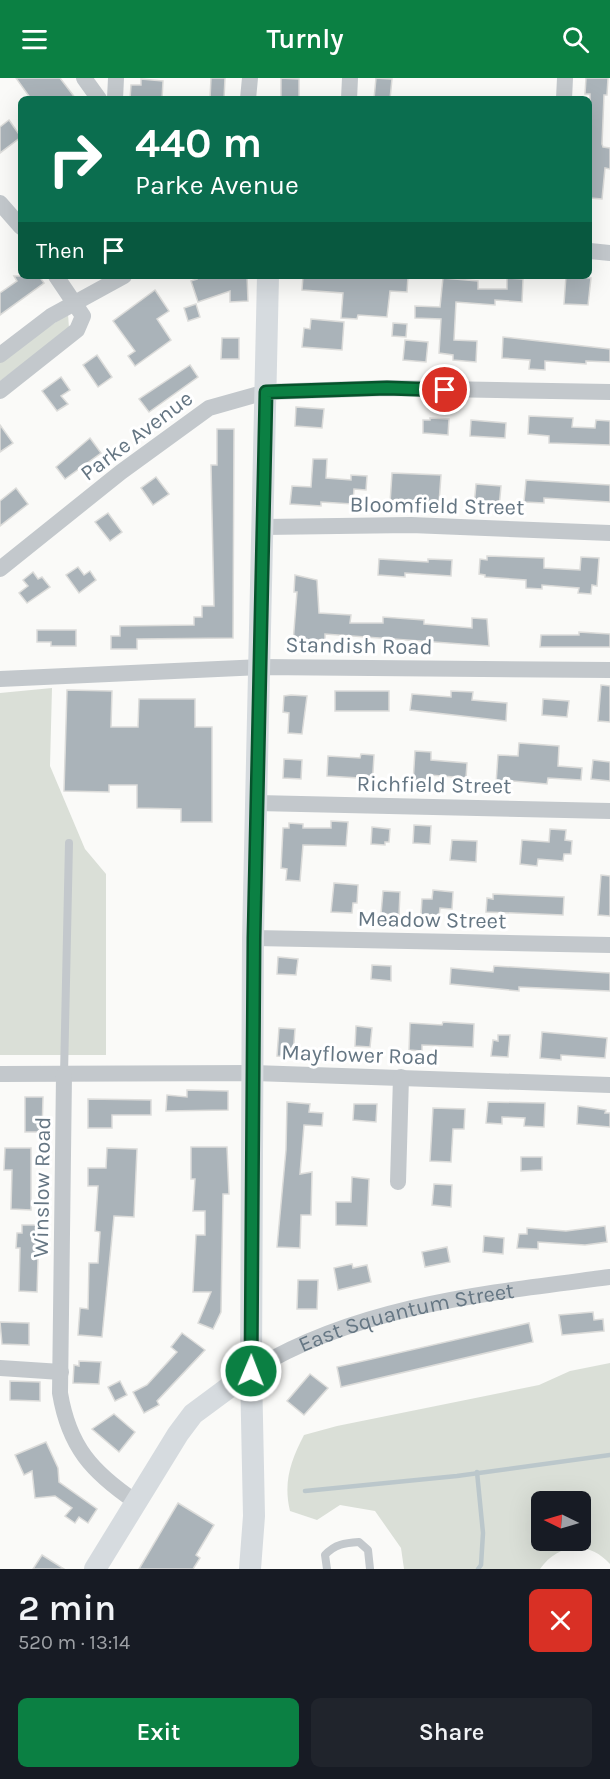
<!DOCTYPE html>
<meta charset="utf-8">
<style>
:root{--surface:#171b24;--page:#20242c;--text:#f1f3f6;--muted:#9ea1a6;--accent:#0b8043}
body{margin:0;font-family:Karla,sans-serif;background:var(--page);color:var(--text);height:100vh;display:flex;flex-direction:column;font-size:22px;white-space:nowrap}
*{box-sizing:border-box;margin:0}
p{font-size:20px;color:var(--muted)}
.icon{flex:none;width:33px;height:33px;fill:none;stroke:currentColor;stroke-width:2;stroke-linecap:round;stroke-linejoin:round}
.map{position:relative;height:1491px;overflow:hidden}
.sheet{display:flex;flex-direction:column;background:var(--surface);flex:1}
.sheet>*{flex:none}
.hud{position:absolute;left:18px;top:18px;width:574px;height:183px;border-radius:9px;box-shadow:0 6px 24px #0002;background:#0b6e4f;color:#fff;overflow:hidden}
.needle{width:39px;rotate:275deg}
.buttons{position:absolute;left:531px;top:1413px;display:grid;gap:12px}
.buttons a{display:grid;place-items:center;width:60px;height:60px;border-radius:9px;background:var(--surface);box-shadow:0 6px 24px #0002;font-size:30px}
.pin{position:absolute;display:grid;place-items:center;width:51px;height:51px;color:#fff;margin:-26px;border:3px solid #fff;border-radius:50%;box-shadow:0 2px 6px #0007}
.me{position:absolute;width:66px;margin:-33px;rotate:1deg;stroke-linejoin:round;filter:drop-shadow(0 0 4px #0008)}
.turn{display:flex;align-items:center;gap:21px;height:126px;padding:0 18px;font-size:27px}
.turn .icon{width:78px;height:78px;stroke-width:2.5}
.turn b{display:block;font-size:42px;line-height:51px}
.then{display:flex;align-items:center;height:57px;padding:0 18px;background:#0003;gap:12px;font-size:22px}
.round{display:grid;place-items:center;flex:none;width:63px;height:63px;border-radius:9px;background:var(--page)}
.overview{display:flex;align-items:center;justify-content:space-between;height:102px;padding:0 18px}
h1{font-size:36px;font-weight:600;line-height:45px}
.button{display:flex;gap:12px;margin-top:auto;padding:12px 18px}
.button a{flex:1;height:69px;border-radius:9px;background:var(--accent);color:#fff;font-size:24px;font-weight:600;line-height:69px;text-align:center}
.button a+a{background:var(--page);color:var(--text)}
header{display:flex;justify-content:space-between;align-items:center;height:78px;padding:0 18px;background:var(--accent);color:#fff;font-size:27px;font-weight:600}
.map>svg:first-child{display:block}
.green{fill:#dadfd7;fill-rule:evenodd}
.lines{fill:none;stroke-linecap:round;stroke-linejoin:round}
.stream{stroke:#bbc7cb;stroke-width:4.5}
.building{fill:#aab3b9;stroke:#dcdcda;stroke-width:1.5}
.lane{stroke:#c3c8cc;stroke-width:8}
.street{stroke:#c3c8cc;stroke-width:16}
.secondary{stroke:#d6dbdf;stroke-width:22}
.route-casing{stroke:#07532c;stroke-width:15}
.route{stroke:#0b8043;stroke-width:10}
.labels{text-anchor:middle;stroke-width:6;stroke-linejoin:round;paint-order:stroke}
.street-label{font-size:22px;fill:#657683;stroke:#fff}
</style>
<header><svg class="icon" aria-label="menu" viewBox="0 0 24 24"><path d="M4 6h16M4 12h16M4 18h16"/></svg>Turnly<svg class="icon" aria-label="search" viewBox="0 0 24 24"><circle cx="10" cy="10" r="6"/><path d="M15 15l6 6"/></svg></header>
<div class="map">
<svg width="610" height="1491" viewBox="0 0 610 1491">
<rect width="100%" height="100%" fill="#fafaf8"/>
<!-- green -->
<g class="green">
<path d="M68,236L69,250L0,303V282Z"/>
<path d="M52,610L50,688L85,771L106,796V977H0V615Z"/>
<path d="M610,1285V1486C589,1462 558,1465 540,1491H404L401,1470L375,1433L340,1427L317,1442L290,1433C283,1404 291,1382 304,1357L337,1348L539,1307L570,1293ZM542,1424H580V1462H542Z"/>
</g>
<g class="lines">
<!-- stream -->
<g class="stream">
<path d="M477,1394L483,1455L481,1487L478,1491"/>
<path d="M305,1413L457,1398L610,1377"/>
</g>
</g>
<!-- building -->
<g class="building">
<path d="M16,0H60L76,21H31Z"/>
<path d="M211,0H225L224,21H210Z"/>
<path d="M281,0L299,1V21H281Z"/>
<path d="M376,0L392,1L390,21H374Z"/>
<path d="M586,0H608L607,17H604L602,66L603,69L610,70V91L605,90L602,121L590,120V16H585Z"/>
<path d="M141,1L163,3L162,21H130L131,7H141Z"/>
<path d="M9,42L21,59L0,75V49Z"/>
<path d="M14,198H39L44,205L0,237V215L17,203Z"/>
<path d="M195,198H247L248,223L230,224V213L198,224L191,203L197,201Z"/>
<path d="M303,198H408L407,214L390,213L387,239L358,237L357,241L341,240L343,215L302,212Z"/>
<path d="M566,198L591,200L588,227L564,226Z"/>
<path d="M443,200L478,203V211H507V200L523,201L522,224L495,222V227L456,224L454,262L477,263L476,284L453,282V277L439,275L441,241L415,240V228L440,229Z"/>
<path d="M155,212L169,233L157,241L171,262L135,288L128,278L135,273L113,243Z"/>
<path d="M196,226L200,239L188,243L184,230Z"/>
<path d="M311,241L344,244L342,272L302,269L304,250L310,251Z"/>
<path d="M393,245L407,246L406,259L392,258Z"/>
<path d="M503,259L610,271V284L586,283V286L545,283V292L529,291L530,282L502,280Z"/>
<path d="M222,260H239V281H221Z"/>
<path d="M405,262L428,264L426,284L403,282Z"/>
<path d="M97,277L112,299L98,309L83,287Z"/>
<path d="M190,287L198,299L149,334L139,321Z"/>
<path d="M61,299L70,312L61,318L68,326L57,333L42,313Z"/>
<path d="M296,329L324,331L322,350L295,348Z"/>
<path d="M529,338L573,340L572,349L595,350L596,342L610,343V367L549,365V358L528,356Z"/>
<path d="M430,340L449,341L448,357L423,355V342H430Z"/>
<path d="M471,342L506,345L505,360L470,358Z"/>
<path d="M0,347L13,365L0,374Z"/>
<path d="M217,351H234L233,560L137,561V571H111V558H120V548L194,547V539H202V528H214L211,387H217Z"/>
<path d="M90,360L101,375L65,401L56,389Z"/>
<path d="M313,381H327L326,400L351,402V397L367,398L366,412L354,411L353,426L321,424V428L290,426L292,408L311,409Z"/>
<path d="M392,395L441,397L439,425L408,423V427L390,425Z"/>
<path d="M156,399L169,416L153,427L141,410Z"/>
<path d="M526,402L610,407V424L544,420V425L524,424Z"/>
<path d="M476,406L501,408L499,430L474,428Z"/>
<path d="M16,410L28,426L0,448V423Z"/>
<path d="M108,435L122,454L110,463L95,444Z"/>
<path d="M487,478L544,480V490L580,492L581,479L599,480L597,508L592,507L591,516L578,515L579,510L542,507V511L526,510V502L485,499V497L479,496L480,481L487,482Z"/>
<path d="M379,481L428,484V481L452,482L451,498L405,495V499L378,497Z"/>
<path d="M78,489L84,497L90,493L96,502L79,515L66,497Z"/>
<path d="M33,494L38,501L42,499L50,509L27,525L19,515L28,508L23,502Z"/>
<path d="M295,497L317,502L319,535L351,537L350,545H383V539L424,542V546L472,550V540L487,541L489,568L325,556V562H312L311,567L293,565L297,514H294Z"/>
<path d="M37,552H76V568H51V564H37Z"/>
<path d="M579,554L610,556V569H540L541,557H579Z"/>
<path d="M601,607L610,608V644L598,643Z"/>
<path d="M67,612L112,613L111,649H138L139,621H195V649H212V744H181V731L137,730V707H109V714L64,713Z"/>
<rect x="335" y="613" width="54" height="20"/>
<path d="M451,613L473,614L472,622L507,625L506,643L410,632L412,616L451,619Z"/>
<path d="M291,617L307,618L302,656L288,655L289,635L283,634L284,618Z"/>
<path d="M543,621L569,623L567,639L542,637Z"/>
<path d="M519,665L559,668L558,688L582,690L581,702L548,700L547,706L513,703L512,707L496,706L498,677L518,678Z"/>
<path d="M415,673L431,674V682L467,685L466,700L430,697L429,706L413,705Z"/>
<path d="M361,676L374,677L372,711L358,710L359,700L327,698L328,678L360,680Z"/>
<path d="M284,681L302,682L301,701L283,700Z"/>
<path d="M593,682L610,684V703L591,701Z"/>
<path d="M331,743L348,744L346,768L303,767L300,803L286,802L287,791L281,790L283,750H289V745L303,746V750H331Z"/>
<path d="M414,747L431,748L430,766L413,765Z"/>
<path d="M372,749L390,751L389,764H385V767L371,766Z"/>
<path d="M550,751L566,752L565,762L572,763L571,776H564L563,783L538,781L537,788L520,786L522,762L549,764Z"/>
<path d="M452,762L477,763L476,784L450,782Z"/>
<path d="M601,797L610,798V838L598,837Z"/>
<path d="M334,805L358,807L357,825H353L352,835L331,834Z"/>
<path d="M433,812L453,814L452,831L440,830L439,838L421,837L422,821H432Z"/>
<path d="M383,813L400,814L399,837L381,836Z"/>
<path d="M493,816L564,819L563,837L486,834L487,820L493,821Z"/>
<path d="M278,879L298,881L296,897L277,896Z"/>
<path d="M372,887L391,888V903L371,901Z"/>
<path d="M494,888L610,895V913L519,909V913L450,906L451,890L493,894Z"/>
<path d="M443,944L474,946L473,969L422,967V973L409,972L410,945L442,947Z"/>
<path d="M356,948L372,950L370,969L355,968Z"/>
<path d="M279,950L295,951L293,979L277,978Z"/>
<path d="M542,954L607,960L605,980L561,977V982L540,980Z"/>
<path d="M498,957H510L508,979L491,978L493,962L498,963Z"/>
<path d="M187,1012L228,1013V1032L166,1033L167,1017L187,1019Z"/>
<path d="M25,1019H43L42,1054H25Z"/>
<path d="M88,1021L151,1022V1037H112V1050H88Z"/>
<path d="M287,1024L310,1026L309,1034L323,1035L322,1048L304,1047L300,1096L312,1094L311,1137H301L300,1170L277,1169L286,1072Z"/>
<path d="M488,1024L545,1025L544,1049L524,1048L525,1040L502,1039V1046L486,1045Z"/>
<path d="M354,1026H377L376,1044L353,1042Z"/>
<path d="M578,1028L606,1032L605,1035H610V1049L577,1046Z"/>
<path d="M433,1030L465,1031L464,1051H453L451,1084L430,1083Z"/>
<path d="M191,1069H227L229,1116H223L221,1234L213,1251L198,1245L211,1214H193L196,1157H205V1133H193L195,1101H191Z"/>
<path d="M5,1070H31V1132L11,1131L12,1092H4Z"/>
<path d="M107,1070L137,1071L134,1139L114,1138L102,1259L78,1257L80,1230L88,1231L89,1185H98L100,1154L95,1153L98,1108H88V1090H106Z"/>
<path d="M521,1079H542V1092L521,1093Z"/>
<path d="M352,1099L369,1101L367,1148L336,1147V1124H351Z"/>
<path d="M434,1106L452,1107L451,1129L432,1127Z"/>
<path d="M22,1147H39L37,1214L19,1213L20,1170H16L17,1155H22Z"/>
<path d="M605,1148L607,1164L585,1167L538,1164V1171L517,1170L519,1156H527V1150L566,1153Z"/>
<path d="M484,1158L504,1160L503,1176L483,1174Z"/>
<path d="M447,1169L450,1184L425,1189L422,1174Z"/>
<path d="M352,1186L353,1190L367,1187L371,1204L338,1212L334,1190Z"/>
<path d="M298,1202H318L317,1231H297Z"/>
<path d="M593,1234L594,1242L603,1241L604,1253L562,1257L559,1237Z"/>
<path d="M0,1244L29,1245V1267L2,1266Z"/>
<path d="M529,1245L533,1264L341,1309L337,1289Z"/>
<path d="M182,1255L205,1272L157,1323L159,1327L144,1335L133,1314L147,1307L177,1274L171,1269Z"/>
<path d="M79,1283L101,1284L99,1306L73,1305L74,1287L79,1288Z"/>
<path d="M310,1296L328,1310L304,1337L287,1323Z"/>
<path d="M10,1303L40,1304V1323L10,1322Z"/>
<path d="M120,1303L127,1317L115,1323L108,1309Z"/>
<path d="M114,1336L135,1354L119,1374L92,1351Z"/>
<path d="M46,1364L58,1390L59,1404L97,1431L88,1445L79,1439L75,1445L65,1438L72,1430L55,1418L35,1420L32,1393L24,1397L15,1377Z"/>
<path d="M178,1425L214,1447L196,1477L200,1480L193,1491H139Z"/>
<path d="M42,1477L64,1491H33Z"/>
</g>
<g class="lines">
<!-- lane -->
<g class="lane">
<path d="M64,997L69,765"/>
<path d="M327,1491L325,1477C335,1466 345,1465 359,1464L368,1472L370,1491"/>
</g>
<!-- street -->
<g class="street">
<path d="M84,0L99,21"/>
<path d="M115,21L116,0"/>
<path d="M248,21L250,0"/>
<path d="M349,21L350,0"/>
<path d="M564,21L565,0"/>
<path d="M0,125L21,149"/>
<path d="M590,173L610,175"/>
<path d="M0,277L51,238L124,198"/>
<path d="M0,313L77,252L83,238L56,198"/>
<path d="M264,449L411,447L610,455"/>
<path d="M0,491L121,394L209,330L266,314L387,310L610,314"/>
<path d="M0,601L260,589L610,592"/>
<path d="M257,725L610,733"/>
<path d="M253,860L610,867"/>
<path d="M0,996L252,995L610,1007"/>
<path d="M64,997L60,1315C69,1369 92,1394 136,1424"/>
<path d="M398,1104L401,999"/>
<path d="M0,1290L61,1294"/>
<path id="s1" d="M251,1293C358,1227 488,1215 610,1199"/>
</g>
<!-- secondary -->
<g class="secondary">
<path d="M95,1491L178,1356L193,1336L251,1293"/>
<path d="M250,1491L254,1438L251,1293L253,860L268,198"/>
</g>
</g>
<g class="lines">
<!-- route casing -->
<g class="route-casing">
<path id="route" d="M251,1293L254,860L266,314L387,310L445,312"/>
</g>
<!-- route -->
<use href="#route" class="route"/>
</g>
<g class="labels">
<!-- street labels -->
<g class="street-label">
<text transform="translate(136 357) rotate(-37)" y="8">Parke Avenue</text>
<text transform="translate(437 427) rotate(1)" y="8">Bloomfield Street</text>
<text transform="translate(359 567) rotate(1)" y="8">Standish Road</text>
<text transform="translate(434 706) rotate(1)" y="8">Richfield Street</text>
<text transform="translate(432 841) rotate(1)" y="8">Meadow Street</text>
<text transform="translate(360 976) rotate(2)" y="8">Mayflower Road</text>
<text transform="translate(41 1109) rotate(-89)" y="8">Winslow Road</text>
<text dy="8" stroke="none"><textPath href="#s1" startOffset="166">East Squantum Street</textPath></text>
</g>
</g>
</svg>
<div class="buttons">
<a><svg class="needle" viewBox="-14 -14 28 28"><path d="M0-13l5 13h-10z" fill="#e53935"/><path d="M0 13l5-13h-10z" fill="#9ea1a6"/></svg></a>
</div>
<div class="pin" style="left:445px;top:312px;background:#d93025"><svg class="icon" aria-label="arrive" viewBox="0 0 24 24"><path d="M6 21V4h12l-3 4 3 4H6"/></svg></div>
<svg class="me" style="left:251px;top:1293px" viewBox="-20 -20 40 40"><circle r="17" fill="#0b8043" stroke="#fff" stroke-width="3"/><path d="M0-11L8 9 0 5-8 9z" fill="#fff"/></svg>
<div class="hud">
<div class="turn"><svg class="icon" aria-label="right" viewBox="0 0 24 24"><path d="M7 20v-9h11M14 6l5 5-5 5"/></svg><div><b>440 m</b>Parke Avenue</div></div>
<div class="then">Then<svg class="icon" aria-label="arrive" viewBox="0 0 24 24"><path d="M6 21V4h12l-3 4 3 4H6"/></svg></div>
</div>
</div>
<section class="sheet">
<div class="overview"><div><h1>2 min</h1><p>520 m · 13:14</p></div><a class="round" style="background:#d93025;color:#fff"><svg class="icon" aria-label="close" viewBox="0 0 24 24"><path d="M6 6l12 12M18 6L6 18"/></svg></a></div>
<div class="button"><a>Exit</a><a>Share</a></div>
</section>
